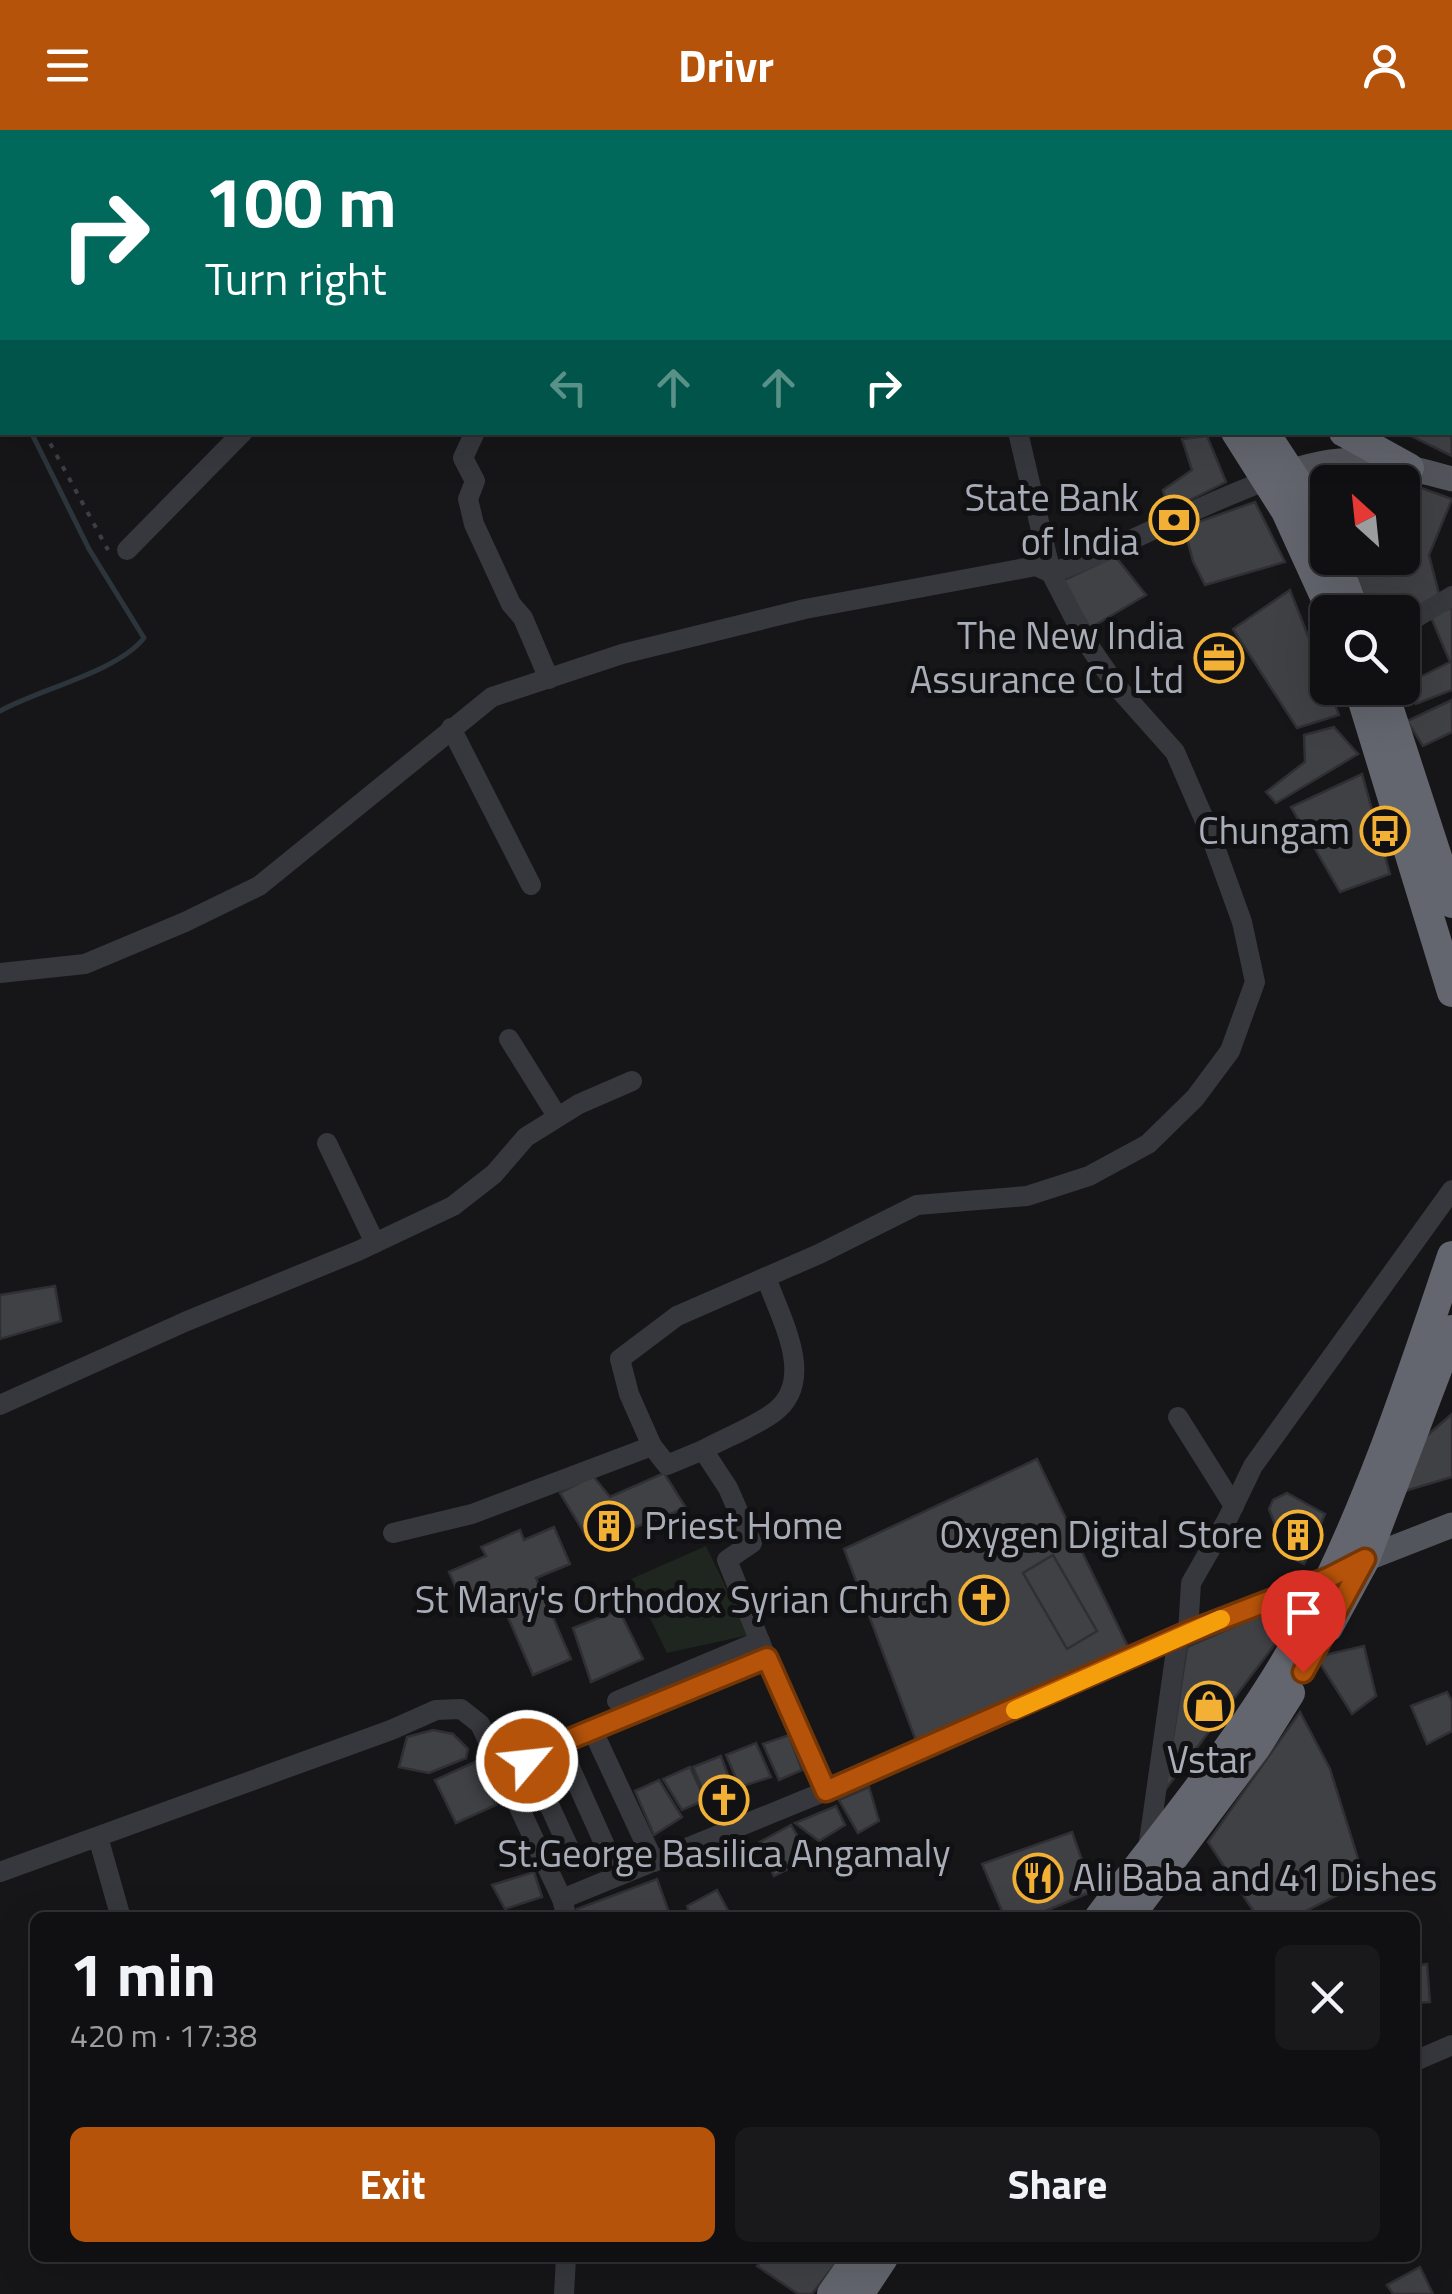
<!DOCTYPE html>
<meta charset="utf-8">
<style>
:root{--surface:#101012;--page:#19191b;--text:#f1f3f6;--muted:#9c9d9f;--line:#303032;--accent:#b45309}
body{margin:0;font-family:"Titillium Web",sans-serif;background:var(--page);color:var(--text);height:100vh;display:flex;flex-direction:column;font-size:38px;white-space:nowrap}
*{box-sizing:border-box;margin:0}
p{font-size:32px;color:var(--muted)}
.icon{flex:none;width:55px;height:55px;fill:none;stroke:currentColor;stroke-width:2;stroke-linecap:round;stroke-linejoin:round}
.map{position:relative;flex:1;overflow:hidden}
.drawer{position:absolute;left:30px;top:1782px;width:1390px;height:350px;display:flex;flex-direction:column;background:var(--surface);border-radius:15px;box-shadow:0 10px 40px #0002,0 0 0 2px var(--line)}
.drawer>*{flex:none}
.guide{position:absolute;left:0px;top:0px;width:1452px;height:305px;box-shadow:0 10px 40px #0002,0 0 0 2px var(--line);background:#00695c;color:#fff;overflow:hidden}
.needle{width:65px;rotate:333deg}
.controls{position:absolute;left:1310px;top:335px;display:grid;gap:20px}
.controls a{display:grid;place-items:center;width:110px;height:110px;border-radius:15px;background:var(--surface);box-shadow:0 10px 40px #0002,0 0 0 2px var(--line);font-size:50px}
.pin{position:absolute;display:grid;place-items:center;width:85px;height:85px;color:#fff;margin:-102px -42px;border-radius:50% 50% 50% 0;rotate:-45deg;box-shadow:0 0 10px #0007}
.pin .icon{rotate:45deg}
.me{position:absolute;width:110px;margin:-55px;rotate:62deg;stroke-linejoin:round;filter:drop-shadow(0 0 8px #0008)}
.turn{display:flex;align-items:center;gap:35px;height:210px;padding:0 40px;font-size:45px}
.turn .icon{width:130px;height:130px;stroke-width:2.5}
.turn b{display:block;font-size:70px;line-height:85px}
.lanes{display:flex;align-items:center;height:95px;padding:0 40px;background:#0003;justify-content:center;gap:50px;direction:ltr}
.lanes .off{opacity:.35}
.round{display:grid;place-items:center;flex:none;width:105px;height:105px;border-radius:15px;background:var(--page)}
.head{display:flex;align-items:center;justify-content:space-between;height:170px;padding:0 40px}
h1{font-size:60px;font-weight:700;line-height:75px}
.primary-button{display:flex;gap:20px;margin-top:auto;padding:20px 40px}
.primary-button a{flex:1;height:115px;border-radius:15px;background:var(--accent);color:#fff;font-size:40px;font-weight:700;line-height:115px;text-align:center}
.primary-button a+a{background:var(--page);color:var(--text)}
header{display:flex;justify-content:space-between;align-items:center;height:130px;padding:0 40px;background:var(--accent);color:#fff;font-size:45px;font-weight:700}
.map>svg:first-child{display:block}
.green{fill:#1e261f}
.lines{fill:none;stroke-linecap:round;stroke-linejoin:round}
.stream{stroke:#2c353c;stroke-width:5}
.building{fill:#404145;stroke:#303034;stroke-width:2.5}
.path{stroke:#3d3f44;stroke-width:4;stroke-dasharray:5 8;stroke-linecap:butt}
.minor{stroke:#37383d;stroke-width:20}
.major{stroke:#53555c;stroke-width:25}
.highway{stroke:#63666e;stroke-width:30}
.route-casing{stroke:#753606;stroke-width:25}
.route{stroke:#b45309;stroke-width:18}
.slow{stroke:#f59e0b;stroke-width:18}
.labels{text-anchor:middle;stroke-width:10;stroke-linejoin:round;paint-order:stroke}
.poi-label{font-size:38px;fill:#a8adb8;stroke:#111113;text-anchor:end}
</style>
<header><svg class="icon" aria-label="menu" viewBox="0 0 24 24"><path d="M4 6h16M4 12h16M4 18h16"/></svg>Drivr<svg class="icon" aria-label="person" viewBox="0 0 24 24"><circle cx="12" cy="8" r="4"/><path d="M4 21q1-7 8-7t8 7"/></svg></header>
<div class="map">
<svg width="1452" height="2164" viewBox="0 0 1452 2164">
<rect width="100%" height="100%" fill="#161618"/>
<!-- green -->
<path class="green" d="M706,1416L749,1505L667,1523L631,1449Z"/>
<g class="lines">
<!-- stream -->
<path class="stream" d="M0,581C39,559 117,542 144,508L89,419L31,302"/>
</g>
<!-- building -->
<g class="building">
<path d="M1450,276L1452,326L1403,302H1450Z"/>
<path d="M1207,306L1226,352L1168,381L1163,360L1192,340L1182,309Z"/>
<path d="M1410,354L1452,369L1429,425L1441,472L1402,494V482H1371L1352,437L1357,428H1402V359Z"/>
<path d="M1255,372L1285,432L1205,455L1193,431L1184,397Z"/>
<path d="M1115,426L1146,465L1090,498L1062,451Z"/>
<path d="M1290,460L1339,585L1297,598L1233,499Z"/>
<path d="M1452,478V560L1416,574L1408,553L1450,532L1430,485Z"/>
<path d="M1452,570V602L1423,616L1407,591Z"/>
<path d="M1334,597L1358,624L1276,673L1266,662L1305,632L1304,605Z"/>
<path d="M1362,644L1390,744L1340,762L1291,677Z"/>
<path d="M55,1156L61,1191L0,1209V1165Z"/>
<path d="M1452,1284V1347L1405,1361L1416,1315Z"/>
<path d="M1037,1329L1130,1521L918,1616L844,1419Z"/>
<path d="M664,1343L686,1378L591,1414L560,1363L593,1346L610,1367Z"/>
<path d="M1287,1363L1325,1384L1304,1434L1287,1425L1269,1379L1273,1370Z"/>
<path d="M554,1397L570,1434L536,1448L571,1529L533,1545L498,1464L465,1479L449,1442L486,1426L481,1417L520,1400L524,1410Z"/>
<path d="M1053,1425L1097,1501L1067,1519L1023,1443Z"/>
<path d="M1315,1461L1165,1660L1187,1517Z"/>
<path d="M619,1480L643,1529L591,1552L573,1498Z"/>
<path d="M1364,1516L1376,1566L1352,1584L1316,1527Z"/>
<path d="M1447,1562L1452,1571V1601L1427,1614L1411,1576Z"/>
<path d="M1300,1582L1330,1639L1365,1751L1292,1788H1258L1208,1712Z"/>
<path d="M433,1600L453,1604L468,1619L466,1628L429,1643L399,1637L407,1607Z"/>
<path d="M789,1605L802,1640L779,1650L763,1614Z"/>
<path d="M756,1613L771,1647L740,1657L726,1625Z"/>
<path d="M721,1626L730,1651L704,1663L693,1637Z"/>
<path d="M475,1632L496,1675L456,1693L435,1650Z"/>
<path d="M690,1637L705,1670L682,1680L663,1649Z"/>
<path d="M659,1650L682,1687L654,1705L635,1661Z"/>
<path d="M869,1657L879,1691L858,1703L839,1670Z"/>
<path d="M836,1676L845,1695L819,1711L795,1693Z"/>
<path d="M791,1695L810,1728L774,1746L758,1713Z"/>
<path d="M1072,1702L1093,1761L1029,1788H1005L982,1734Z"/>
<path d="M534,1742L542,1767L505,1779L492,1755Z"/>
<path d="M657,1749L671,1788H581L577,1779Z"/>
<path d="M717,1760L732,1788H691L687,1776Z"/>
<path d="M1427,1834L1430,1872L1415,1873V1836Z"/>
<path d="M764,2128H840L812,2164H798L757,2136Z"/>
<path d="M1420,2137L1433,2164H1393L1387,2155Z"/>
</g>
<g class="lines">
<!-- path -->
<path class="path" d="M44,302L108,420"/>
<!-- minor -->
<g class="minor">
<path d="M1168,0H1173"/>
<path d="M453,2L456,0"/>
<path d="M892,2L894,0"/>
<path d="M1315,2L1319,0"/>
<path d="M475,302L463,328L475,351L468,369L474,394L511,474L523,488L549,549"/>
<path d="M127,420L243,302"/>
<path d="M1402,496L1452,466"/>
<path d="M451,598L531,755"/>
<path d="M0,843L85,834L185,792L259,756L492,567L622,524L805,479L1036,436L1051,443C1125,417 1193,377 1268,350"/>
<path d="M509,909L557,986"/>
<path d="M327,1013L375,1113"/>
<path d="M0,1275L187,1191L358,1121L453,1076L494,1044L526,1007L579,974L632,951"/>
<path d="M1178,1287L1234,1376"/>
<path d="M652,1316L667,1335L703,1320L728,1358L752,1413L727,1430L781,1564L826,1661"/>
<path d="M703,1320C725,1308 752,1298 773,1283C818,1251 780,1188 766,1147"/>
<path d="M393,1403L472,1384L652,1316L629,1264L620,1229L677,1186L819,1124L917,1075L1027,1066L1089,1046L1148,1014L1195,968L1230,921L1255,852L1242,792L1208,698L1175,622L1118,558L1087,513L1051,443L1018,302"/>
<path d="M1188,1502L1191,1453L1227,1390L1253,1336L1452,1060"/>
<path d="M617,1571L760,1511"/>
<path d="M592,1599L654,1732"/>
<path d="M559,1613L612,1731"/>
<path d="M98,1707L121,1788"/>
<path d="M1148,1719L1178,1506"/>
<path d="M607,1720L584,1730L574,1729L527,1627L767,1528"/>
<path d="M0,1742L391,1600L436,1580L461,1579L480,1594L562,1769"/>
<path d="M567,1788L562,1769L826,1661L1188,1502L1335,1445"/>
<path d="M1415,1931L1452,1915"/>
<path d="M564,2164L566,2128"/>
</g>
<!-- major -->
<g class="major">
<path d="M1272,348C1348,320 1377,329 1452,349"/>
<path d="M1365,1429L1452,1395"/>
</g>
<!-- highway -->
<g class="highway">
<path d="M950,0L953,2"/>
<path d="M982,0L985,2"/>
<path d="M1236,302L1286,381L1332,482"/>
<path d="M1264,302L1298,354L1328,414"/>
<path d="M1344,302L1409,338L1385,352"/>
<path d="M1334,428L1355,482"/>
<path d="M1359,558L1452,862"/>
<path d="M1382,558L1452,773"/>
<path d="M1328,1497L1365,1429L1452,1200"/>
<path d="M1099,1788C1172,1691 1254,1596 1310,1488C1370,1374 1411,1247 1452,1126"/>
<path d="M1128,1788L1256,1617L1290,1563"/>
<path d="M832,2164L857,2128"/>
<path d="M859,2164L883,2128"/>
</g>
</g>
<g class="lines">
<!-- route casing -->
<g class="route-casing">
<path id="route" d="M527,1631L531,1625L767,1528L826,1661L1188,1502L1328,1448L1365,1429L1303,1542"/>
</g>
<!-- route -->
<use href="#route" class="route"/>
<!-- slow -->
<path class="slow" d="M1015,1580L1221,1489"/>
</g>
<!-- icons -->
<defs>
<g id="bank-ring" transform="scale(2.5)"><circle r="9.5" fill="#111113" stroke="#f2b134" stroke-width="1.5"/><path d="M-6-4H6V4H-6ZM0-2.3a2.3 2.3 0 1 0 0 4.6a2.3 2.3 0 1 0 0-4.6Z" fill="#f2b134"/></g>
<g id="office-ring" transform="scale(2.5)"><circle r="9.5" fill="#111113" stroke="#f2b134" stroke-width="1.5"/><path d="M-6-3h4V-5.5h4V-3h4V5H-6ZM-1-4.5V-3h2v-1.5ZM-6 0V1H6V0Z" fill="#f2b134"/></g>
<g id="bus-ring" transform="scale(2.5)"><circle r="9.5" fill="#111113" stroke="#f2b134" stroke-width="1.5"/><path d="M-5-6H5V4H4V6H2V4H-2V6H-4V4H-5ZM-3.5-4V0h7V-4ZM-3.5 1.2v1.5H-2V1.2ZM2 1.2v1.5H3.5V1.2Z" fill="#f2b134"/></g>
<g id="building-ring" transform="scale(2.5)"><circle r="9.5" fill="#111113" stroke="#f2b134" stroke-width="1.5"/><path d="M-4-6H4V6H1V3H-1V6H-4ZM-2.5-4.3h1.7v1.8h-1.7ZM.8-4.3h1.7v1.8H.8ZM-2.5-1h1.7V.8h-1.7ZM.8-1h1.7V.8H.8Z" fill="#f2b134"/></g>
<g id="church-ring" transform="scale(2.5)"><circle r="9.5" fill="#111113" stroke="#f2b134" stroke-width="1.5"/><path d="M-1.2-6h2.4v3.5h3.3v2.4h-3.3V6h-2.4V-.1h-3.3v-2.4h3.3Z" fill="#f2b134"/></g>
<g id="shop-ring" transform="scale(2.5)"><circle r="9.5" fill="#111113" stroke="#f2b134" stroke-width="1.5"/><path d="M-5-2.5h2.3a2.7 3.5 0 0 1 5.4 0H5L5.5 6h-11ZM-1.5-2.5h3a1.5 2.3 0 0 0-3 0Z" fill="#f2b134"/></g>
<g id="restaurant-ring" transform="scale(2.5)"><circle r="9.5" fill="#111113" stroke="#f2b134" stroke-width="1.5"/><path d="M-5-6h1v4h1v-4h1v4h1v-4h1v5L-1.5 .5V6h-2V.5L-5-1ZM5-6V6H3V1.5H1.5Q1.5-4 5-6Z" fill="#f2b134"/></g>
</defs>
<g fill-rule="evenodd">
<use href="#bank-ring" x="1174" y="390"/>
<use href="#office-ring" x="1219" y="528"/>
<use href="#bus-ring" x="1385" y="701"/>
<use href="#building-ring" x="609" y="1396"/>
<use href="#building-ring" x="1298" y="1405"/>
<use href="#church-ring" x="984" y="1470"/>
<use href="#shop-ring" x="1209" y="1576"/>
<use href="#church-ring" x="724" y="1670"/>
<use href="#restaurant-ring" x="1038" y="1748"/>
</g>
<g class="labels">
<!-- poi labels -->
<g class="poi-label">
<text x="1139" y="381">State Bank<tspan x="1139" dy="44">of India</tspan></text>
<text x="1184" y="519">The New India<tspan x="1184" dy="44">Assurance Co Ltd</tspan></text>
<text x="1350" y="714">Chungam</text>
<text x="644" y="1409" text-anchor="start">Priest Home</text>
<text x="1263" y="1418">Oxygen Digital Store</text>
<text x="949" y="1483">St Mary's Orthodox Syrian Church</text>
<text x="1209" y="1643" text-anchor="middle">Vstar</text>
<text x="724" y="1737" text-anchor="middle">St.George Basilica Angamaly</text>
<text x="1073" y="1761" text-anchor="start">Ali Baba and 41 Dishes</text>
</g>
</g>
</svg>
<div class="controls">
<a><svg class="needle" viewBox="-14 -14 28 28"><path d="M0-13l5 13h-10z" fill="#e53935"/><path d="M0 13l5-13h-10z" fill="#9c9d9f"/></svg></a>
<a><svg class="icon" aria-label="search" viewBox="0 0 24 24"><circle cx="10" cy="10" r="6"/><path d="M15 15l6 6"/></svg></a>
</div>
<div class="pin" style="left:1303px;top:1542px;background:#d93025"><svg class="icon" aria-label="arrive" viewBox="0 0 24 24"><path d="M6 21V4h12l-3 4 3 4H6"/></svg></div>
<svg class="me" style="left:527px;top:1631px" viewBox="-20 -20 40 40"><circle r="17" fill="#b45309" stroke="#fff" stroke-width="3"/><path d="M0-11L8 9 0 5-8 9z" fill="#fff"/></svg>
<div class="guide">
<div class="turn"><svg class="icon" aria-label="right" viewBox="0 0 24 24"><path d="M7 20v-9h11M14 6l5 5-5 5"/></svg><div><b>100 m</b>Turn right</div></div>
<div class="lanes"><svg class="icon off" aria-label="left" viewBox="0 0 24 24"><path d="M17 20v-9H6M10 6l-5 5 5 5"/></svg><svg class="icon off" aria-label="ahead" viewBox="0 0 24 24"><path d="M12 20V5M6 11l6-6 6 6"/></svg><svg class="icon off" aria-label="ahead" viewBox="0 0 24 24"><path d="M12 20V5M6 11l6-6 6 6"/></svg><svg class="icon" aria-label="right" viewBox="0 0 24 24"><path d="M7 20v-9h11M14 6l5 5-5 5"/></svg></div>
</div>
<section class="drawer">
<div class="head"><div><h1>1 min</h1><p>420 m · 17:38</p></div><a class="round"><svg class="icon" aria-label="close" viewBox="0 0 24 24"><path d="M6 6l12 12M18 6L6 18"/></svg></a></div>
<div class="primary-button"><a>Exit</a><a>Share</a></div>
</section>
</div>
